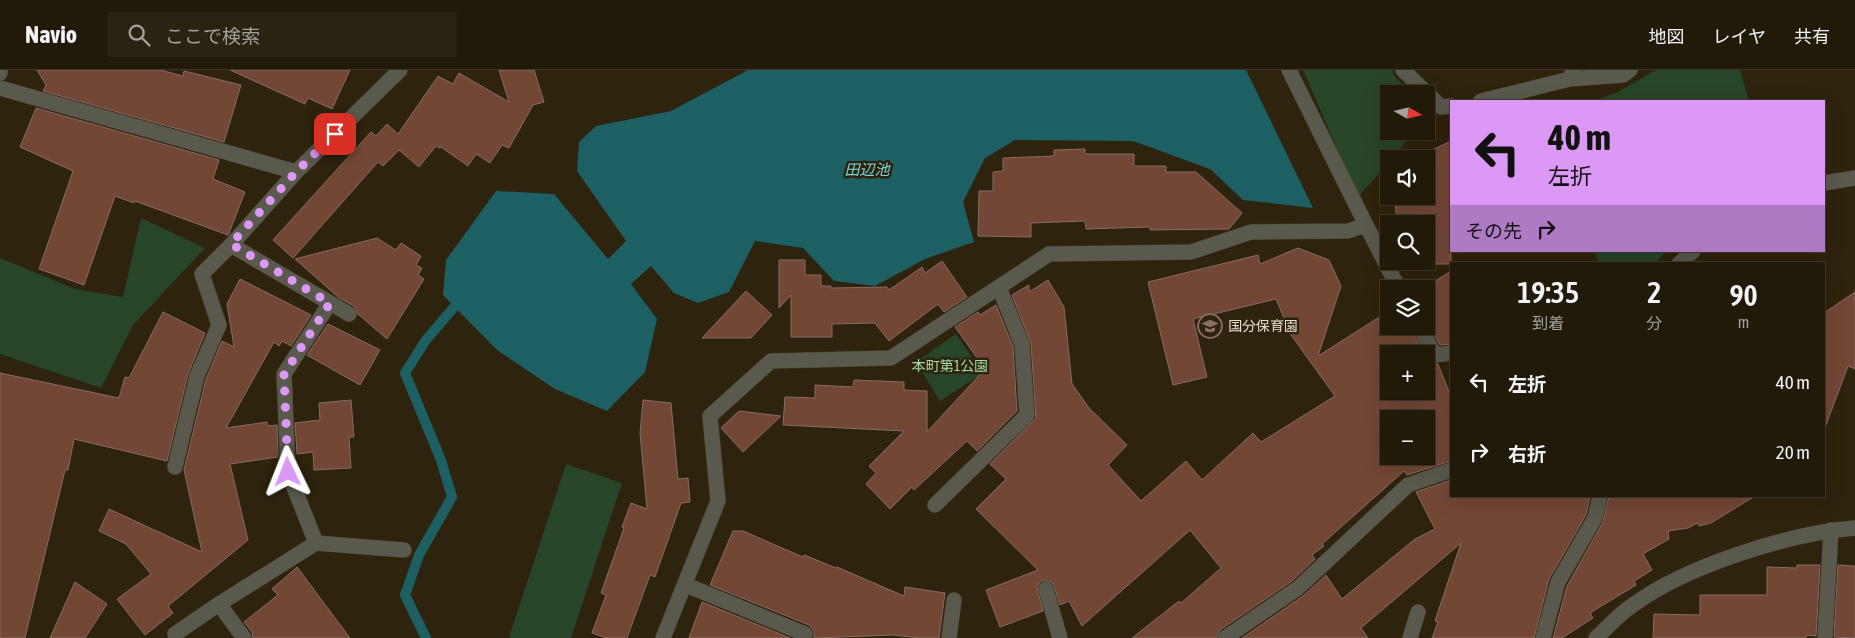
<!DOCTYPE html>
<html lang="ja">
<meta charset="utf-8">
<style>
:root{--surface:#221a09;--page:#2a2312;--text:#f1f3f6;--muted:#a2a19c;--line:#3f382a}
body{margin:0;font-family:"Asap Condensed","Noto Sans JP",sans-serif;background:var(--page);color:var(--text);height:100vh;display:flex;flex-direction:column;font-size:19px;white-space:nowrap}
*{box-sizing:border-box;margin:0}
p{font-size:16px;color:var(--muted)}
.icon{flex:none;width:28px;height:28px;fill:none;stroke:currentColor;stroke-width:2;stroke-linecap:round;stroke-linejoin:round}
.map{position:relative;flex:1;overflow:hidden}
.drawer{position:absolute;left:1450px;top:192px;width:375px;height:235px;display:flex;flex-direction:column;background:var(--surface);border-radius:0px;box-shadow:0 5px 20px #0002,0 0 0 1px var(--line)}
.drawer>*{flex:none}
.banner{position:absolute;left:1450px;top:30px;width:375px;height:152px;border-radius:0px;box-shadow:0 5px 20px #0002,0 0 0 1px var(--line);background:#db99f5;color:#111;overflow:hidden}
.needle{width:32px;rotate:98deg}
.fabs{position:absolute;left:1380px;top:15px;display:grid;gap:10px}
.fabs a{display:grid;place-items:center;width:55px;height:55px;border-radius:0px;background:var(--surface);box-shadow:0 5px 20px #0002,0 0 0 1px var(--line);font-size:25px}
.pin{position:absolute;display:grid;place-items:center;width:42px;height:42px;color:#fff;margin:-21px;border-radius:10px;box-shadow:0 2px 8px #0006}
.me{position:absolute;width:55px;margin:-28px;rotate:358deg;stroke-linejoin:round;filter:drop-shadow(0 0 4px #0008)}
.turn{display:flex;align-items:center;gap:18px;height:105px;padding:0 15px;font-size:22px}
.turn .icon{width:65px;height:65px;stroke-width:2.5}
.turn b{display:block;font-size:35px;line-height:42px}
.then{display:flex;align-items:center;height:48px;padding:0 15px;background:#0003;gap:10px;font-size:19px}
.eta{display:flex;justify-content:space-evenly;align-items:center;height:85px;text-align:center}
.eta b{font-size:30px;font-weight:600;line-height:35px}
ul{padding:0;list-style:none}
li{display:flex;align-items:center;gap:15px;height:70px;padding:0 15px}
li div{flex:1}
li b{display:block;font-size:19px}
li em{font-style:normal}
header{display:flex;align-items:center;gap:30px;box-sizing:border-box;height:70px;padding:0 25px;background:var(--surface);border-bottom:1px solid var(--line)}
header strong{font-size:24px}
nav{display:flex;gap:28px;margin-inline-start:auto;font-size:18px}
.search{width:350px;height:45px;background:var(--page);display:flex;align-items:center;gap:12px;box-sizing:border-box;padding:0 18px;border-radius:0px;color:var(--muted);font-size:19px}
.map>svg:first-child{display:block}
.green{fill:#274528}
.water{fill:#1d6063}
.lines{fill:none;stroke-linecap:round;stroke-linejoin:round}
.stream{stroke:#1d6063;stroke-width:10}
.building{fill:#724736;stroke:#886c61;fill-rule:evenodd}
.minor-casing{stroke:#483d28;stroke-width:16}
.minor{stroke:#59594d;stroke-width:15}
.route{stroke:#db99f5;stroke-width:9;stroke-dasharray:0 16.2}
.labels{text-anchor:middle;stroke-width:5;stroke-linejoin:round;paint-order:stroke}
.poi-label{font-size:14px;fill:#e6ded1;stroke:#2e230c;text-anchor:start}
.park-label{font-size:14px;fill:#a5dda6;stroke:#2e230c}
.water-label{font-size:15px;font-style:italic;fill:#75dbdf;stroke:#2e230c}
</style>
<header>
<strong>Navio</strong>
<div class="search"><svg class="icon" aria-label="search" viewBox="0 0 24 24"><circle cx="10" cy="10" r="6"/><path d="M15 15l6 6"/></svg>ここで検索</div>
<nav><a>地図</a><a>レイヤ</a><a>共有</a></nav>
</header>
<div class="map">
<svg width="1855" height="568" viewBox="0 0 1855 568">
<rect width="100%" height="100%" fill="#2e230c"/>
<!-- green -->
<g class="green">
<path d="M1303,0H1392L1395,7L1412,24H1389V61H1415L1391,89H1389V92L1358,127Z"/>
<path d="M1656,0H1740L1749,31H1593L1616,23Z"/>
<path d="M141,148L205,178L133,255L101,318L0,284V188L75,219L123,227Z"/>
<path d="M1595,181H1667L1653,194H1599Z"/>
<path d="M956,264L983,303L940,331L916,292Z"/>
<path d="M566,394L622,413L571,568H512L509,567Z"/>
</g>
<!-- water -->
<path class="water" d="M748,0H1246L1313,138L1243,130L1210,99L1133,71L1015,70L985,88L963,132L974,172L925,189L875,216L834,211L803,178L755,171L729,222L698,233L674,223L651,196L631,214L657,249L645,302L607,341L555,319L497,280L443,225L446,190L496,121L554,124L608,189L626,171L577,101L579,72L596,56L671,41Z"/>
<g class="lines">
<!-- stream -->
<path class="stream" d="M426,568L405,525L419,485L452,427L441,390L405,303L426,270L455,236"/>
</g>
<!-- building -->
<g class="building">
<path d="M37,0H160L183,6L184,1L241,15L224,72L43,21L46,15Z"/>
<path d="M230,0H350L332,39L308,28L305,34Z"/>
<path d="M499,0H534L544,32L533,35L509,78L502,75L490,93L476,84L468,96L441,77L439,78L436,76L419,97L399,80L383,96L378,92L293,188L273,170L371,62L376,66L387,54L398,64L438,6L453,14L459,3L509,32Z"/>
<path d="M36,38L219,90L213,109L245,122L229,163L228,165L135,131L134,133L115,126L84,215L39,199L73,101L20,77Z"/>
<path d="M1451,71V194H1407L1406,191H1426V154H1389L1397,150L1395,132L1397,126H1426V89H1414Z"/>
<path d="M1085,79V84H1134V96H1166V102H1196L1242,143L1229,159L1150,160V157L1086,159L1085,151L1031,153V167L978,166L979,121H993V102L1003,101V88L1054,86V80Z"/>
<path d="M377,168L396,180L401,173L421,186L416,195L422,198L418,205L424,209L387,269L358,244L354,236L338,227L295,189Z"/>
<path d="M1298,178L1329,190L1341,216L1318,286L1389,241V256H1410L1424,284H1389V321H1426V289L1431,294H1438L1451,327V391L1407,405L1404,401L1322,474L1324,476L1312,485L1315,489L1292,511L1220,560L1216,568H1132L1179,531L1181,533L1221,498L1190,460L1082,556L1069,531L1060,535L1053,513L1044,510L1040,512L1037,517L1043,541L1000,557L986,520L1038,500L976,439L1006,409L990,394L1036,348L1031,274L1012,225L1029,215V222L1048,210L1064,237L1072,314L1089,338L1127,375L1108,395L1141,431L1186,391L1202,410L1253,363L1261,372L1335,326L1291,265L1276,229L1193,249L1207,307L1173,315L1148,212L1258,185L1260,194ZM1389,349H1426V386H1389Z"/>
<path d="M779,190H805V205H821V216H831V218L887,217L889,220L922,197L925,203L942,191L967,227L944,242L938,234L889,271L875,253L832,254V267H791V225L779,238Z"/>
<path d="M1451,201V274L1440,275L1426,250V219H1423Z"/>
<path d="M240,209L311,245L291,276L282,271L279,276L274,272L226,358L267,352L268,356L277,355L278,387L230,394L248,470L168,536L173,543L145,565L117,529L151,504L126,474L99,461L109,439L202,482L184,400L206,309L222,271L234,277L227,234Z"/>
<path d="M746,221L772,245L751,268H702Z"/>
<path d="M1855,222V299L1848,296L1826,355H1824V243Z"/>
<path d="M996,235L1013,277L1017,341L977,381L967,371L914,420L912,417L890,439L866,414L876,403L869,396L904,361L783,355L785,327L815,328V315L853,317L854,310L904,312V320L927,321V362L985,299L955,257L978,242L980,245Z"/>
<path d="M163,242L205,263L188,304L167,391L74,369L68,400H65L25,568H0V303L119,328L125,307L129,308Z"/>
<path d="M328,254L380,280L360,315L307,285Z"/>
<path d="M351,330L354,367H349L351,398L314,400L313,382L297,384L295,353L320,350L319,333Z"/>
<path d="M643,330L671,333L678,409L688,408L690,432L681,433L655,507L650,505L627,568H606L592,563L606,525L601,523L624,458L622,457L631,433L647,439L640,363Z"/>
<path d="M739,341L781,346L743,382L721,358Z"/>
<path d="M1451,410V426H1590L1586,445L1549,509L1534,568H1432L1438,552L1435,551L1461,473L1361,558L1368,568H1242L1303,526L1326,505L1342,529L1415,469L1435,459L1416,422Z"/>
<path d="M1609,426H1755L1711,453L1699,456L1697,453L1688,458L1668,461L1669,469L1643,484L1652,500L1634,511L1636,515L1590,543L1593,548L1562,568H1553L1567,516L1603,452Z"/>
<path d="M733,461H743L803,487L804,485L836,498L837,497L904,526L905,517L945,523L939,568H919L894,565L814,568V561L809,555L710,515Z"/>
<path d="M1797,495H1820L1816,566L1806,565V568H1653L1654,544L1700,545V525H1767V497L1797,498Z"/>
<path d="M1838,495L1855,496V568L1834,567Z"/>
<path d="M297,497L350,568H253L252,562L244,552L278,525L272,519Z"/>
<path d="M75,512L107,534L85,568H50Z"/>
<path d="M702,532L790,568H689Z"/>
</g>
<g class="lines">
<!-- minor casing -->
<g class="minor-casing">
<g id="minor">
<path d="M1289,0L1366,155L1399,219"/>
<path d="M1403,0L1441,37L1451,36"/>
<path d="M0,3V0"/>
<path d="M1570,9L1623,5L1630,0"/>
<path d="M0,18L296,102L400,0"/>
<path d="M1481,31L1570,9L1573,0"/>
<path d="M296,102L231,175L349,244"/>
<path d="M1824,113L1855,108"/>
<path d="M1679,194L1693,181"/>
<path d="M1419,256L1435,285L1451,283"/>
<path d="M175,397L197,306L219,255L202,204L233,173"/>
<path d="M935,435L1027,345L1022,275L999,217"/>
<path d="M316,473L404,480"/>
<path d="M686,515L805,564L804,568"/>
<path d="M1046,519L1060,568"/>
<path d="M219,534L244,568"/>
<path d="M175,564L219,534L316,473L288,402L284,304L330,233"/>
<path d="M663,568L718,431L710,346L771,291L891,288L1049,184L1191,182L1251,162L1348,161L1366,155"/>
<path d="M949,568L954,530"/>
<path d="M1225,568L1298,518L1408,415L1451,400"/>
<path d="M1410,568L1418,542"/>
<path d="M1543,568L1558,512L1595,448L1600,426"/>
<path d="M1596,568C1608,557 1619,544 1633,535C1686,496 1790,463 1855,458"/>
<path d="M1825,568L1831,460"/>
</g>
</g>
<!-- minor -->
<use href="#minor" class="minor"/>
</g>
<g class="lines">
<!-- route -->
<path class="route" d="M288,402L284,304L330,233L231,174L296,102L335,64"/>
</g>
<!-- icons -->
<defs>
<g id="school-ring" transform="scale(1.25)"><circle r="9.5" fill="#2e230c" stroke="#8d6e63" stroke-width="1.5"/><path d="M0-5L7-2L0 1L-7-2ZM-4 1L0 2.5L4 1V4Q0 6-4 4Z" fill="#8d6e63"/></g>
</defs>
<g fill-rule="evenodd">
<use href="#school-ring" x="1210" y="256"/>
</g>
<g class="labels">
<!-- poi labels -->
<g class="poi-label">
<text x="1228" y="261">国分保育園</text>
</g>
<!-- park labels -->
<g class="park-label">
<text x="950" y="301">本町第1公園</text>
</g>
<!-- water labels -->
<g class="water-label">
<text x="867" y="105">田辺池</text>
</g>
</g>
</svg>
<div class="fabs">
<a><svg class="needle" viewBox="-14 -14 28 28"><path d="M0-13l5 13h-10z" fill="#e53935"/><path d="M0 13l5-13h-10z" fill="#a2a19c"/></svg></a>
<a><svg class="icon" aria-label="sound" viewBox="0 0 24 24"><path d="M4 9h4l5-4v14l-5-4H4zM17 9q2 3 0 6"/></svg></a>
<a><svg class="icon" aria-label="search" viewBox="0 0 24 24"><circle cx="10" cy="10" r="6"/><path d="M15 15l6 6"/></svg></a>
<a><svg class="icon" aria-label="layers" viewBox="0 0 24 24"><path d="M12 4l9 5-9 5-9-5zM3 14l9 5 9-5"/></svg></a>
<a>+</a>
<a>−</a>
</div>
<div class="pin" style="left:335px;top:64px;background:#d93025"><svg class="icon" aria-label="arrive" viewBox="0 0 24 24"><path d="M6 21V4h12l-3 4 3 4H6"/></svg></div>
<svg class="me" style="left:288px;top:402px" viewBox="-20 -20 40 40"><path d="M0-17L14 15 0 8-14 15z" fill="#db99f5" stroke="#fff" stroke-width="4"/></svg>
<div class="banner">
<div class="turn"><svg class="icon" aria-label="left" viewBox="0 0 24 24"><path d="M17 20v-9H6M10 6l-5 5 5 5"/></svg><div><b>40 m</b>左折</div></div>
<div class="then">その先<svg class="icon" aria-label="right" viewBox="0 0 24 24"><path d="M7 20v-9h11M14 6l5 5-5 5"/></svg></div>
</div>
<section class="drawer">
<div class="eta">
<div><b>19:35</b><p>到着</p></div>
<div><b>2</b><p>分</p></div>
<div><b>90</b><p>m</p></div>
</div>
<ul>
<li><svg class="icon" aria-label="left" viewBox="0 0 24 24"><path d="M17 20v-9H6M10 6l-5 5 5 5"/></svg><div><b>左折</b></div><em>40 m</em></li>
<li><svg class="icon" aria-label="right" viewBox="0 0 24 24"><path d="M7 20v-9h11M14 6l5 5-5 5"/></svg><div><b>右折</b></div><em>20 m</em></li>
</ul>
</section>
</div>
